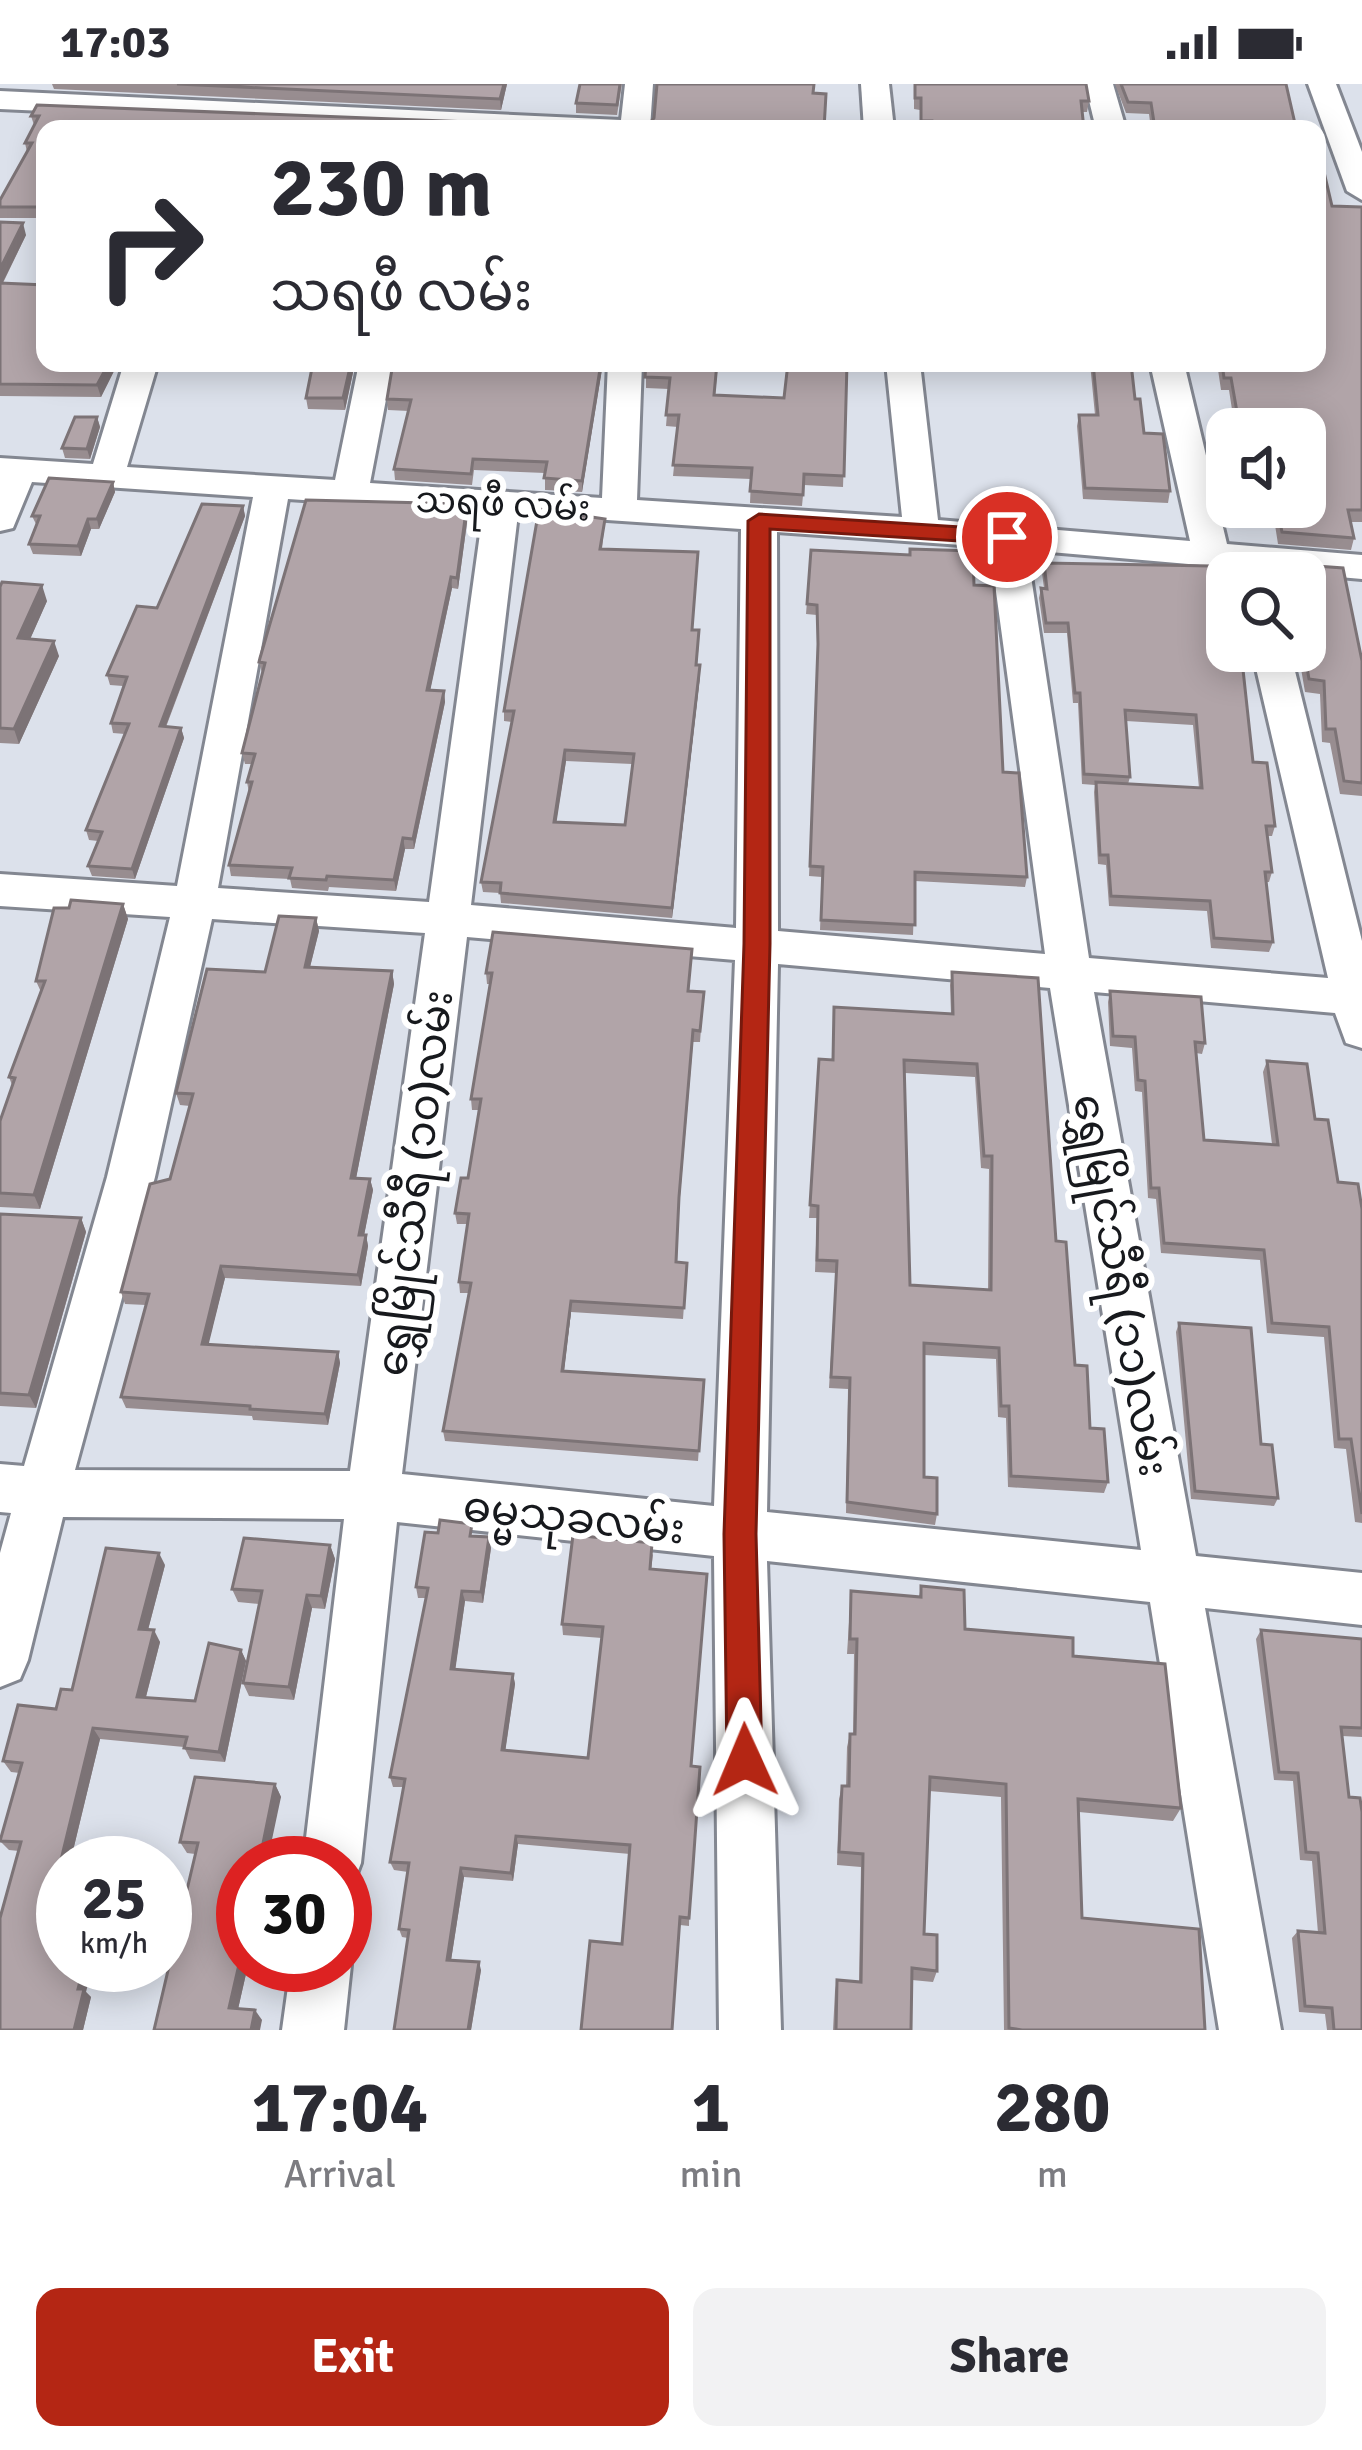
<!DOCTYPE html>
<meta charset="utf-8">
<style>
:root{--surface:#fff;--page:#f2f2f3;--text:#2b2b33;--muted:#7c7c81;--accent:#b42614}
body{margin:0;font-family:Signika,"Noto Sans Myanmar",sans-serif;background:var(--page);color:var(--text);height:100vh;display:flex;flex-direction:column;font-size:45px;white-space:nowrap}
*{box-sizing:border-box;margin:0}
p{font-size:39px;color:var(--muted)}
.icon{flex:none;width:66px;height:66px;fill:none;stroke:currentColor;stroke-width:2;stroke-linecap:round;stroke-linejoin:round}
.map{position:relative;height:1946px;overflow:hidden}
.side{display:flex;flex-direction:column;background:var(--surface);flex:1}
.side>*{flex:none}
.banner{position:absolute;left:36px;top:36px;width:1290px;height:252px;border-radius:24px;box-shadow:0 6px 30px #0003;background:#fff;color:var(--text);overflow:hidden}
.tools{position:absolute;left:1206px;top:324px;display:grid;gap:24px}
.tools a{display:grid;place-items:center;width:120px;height:120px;border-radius:24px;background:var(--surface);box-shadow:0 6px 30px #0003;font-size:60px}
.speed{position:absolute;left:36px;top:1752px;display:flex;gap:24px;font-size:60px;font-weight:700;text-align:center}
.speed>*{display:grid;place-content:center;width:156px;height:156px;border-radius:50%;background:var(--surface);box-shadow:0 6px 30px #0003;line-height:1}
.speed small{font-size:30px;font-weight:400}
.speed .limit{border:18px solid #d22;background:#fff;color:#111}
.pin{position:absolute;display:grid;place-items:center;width:102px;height:102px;color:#fff;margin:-51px;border:6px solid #fff;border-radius:50%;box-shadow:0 3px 12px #0007}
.me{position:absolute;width:132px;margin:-66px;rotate:359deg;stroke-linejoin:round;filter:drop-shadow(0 0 9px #0008)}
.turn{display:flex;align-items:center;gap:42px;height:252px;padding:0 36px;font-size:54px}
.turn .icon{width:156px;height:156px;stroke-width:2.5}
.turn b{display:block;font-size:84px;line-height:102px}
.eta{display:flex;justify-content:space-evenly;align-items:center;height:204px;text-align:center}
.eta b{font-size:72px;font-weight:700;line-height:84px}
.primary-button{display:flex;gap:24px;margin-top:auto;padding:24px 36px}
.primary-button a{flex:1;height:138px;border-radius:24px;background:var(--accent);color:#fff;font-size:48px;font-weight:700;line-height:138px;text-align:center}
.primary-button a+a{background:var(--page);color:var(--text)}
.status{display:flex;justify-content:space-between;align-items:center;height:84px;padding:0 60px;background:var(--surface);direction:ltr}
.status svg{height:33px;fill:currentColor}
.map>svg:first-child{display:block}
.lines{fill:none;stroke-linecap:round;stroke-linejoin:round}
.minor-casing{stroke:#838791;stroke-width:6}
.minor{fill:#fff;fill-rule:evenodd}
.wall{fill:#988d90;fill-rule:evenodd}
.shaded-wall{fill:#7c7376}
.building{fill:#b1a4a8;stroke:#7c7376;stroke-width:3;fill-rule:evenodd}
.route{fill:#b42614;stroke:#75190d;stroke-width:3}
.labels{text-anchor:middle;stroke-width:12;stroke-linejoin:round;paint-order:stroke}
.far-street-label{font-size:36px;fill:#17191d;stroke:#fff}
.street-label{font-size:42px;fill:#17191d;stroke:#fff}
</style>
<div class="status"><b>17:03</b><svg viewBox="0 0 49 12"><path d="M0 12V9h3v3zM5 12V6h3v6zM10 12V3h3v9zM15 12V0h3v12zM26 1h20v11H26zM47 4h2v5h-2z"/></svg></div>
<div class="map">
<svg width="1362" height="1946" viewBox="0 0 1362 1946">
<rect width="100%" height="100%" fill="#dce1eb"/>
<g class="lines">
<!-- minor casing -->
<g class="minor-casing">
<g id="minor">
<path d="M625,0H653L650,45H437L0,25V7L621,36Z"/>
<path d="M861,0H889L894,45H864Z"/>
<path d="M1085,0H1113L1126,45H1096Z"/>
<path d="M1308,0H1336L1362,68V116L1347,107Z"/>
<path d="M124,279H158L127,383L335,396L359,279H393L370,399L602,414L608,279H642L637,416L902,433L886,279H920L938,436L1190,457L1150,279H1184L1227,460L1362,471V495L1027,466L1089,874L1328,894L1252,567H1290L1362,857V964L1346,959L1335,929L1094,908L1196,1472L1362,1489V1541L1205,1524L1281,1946H1219L1150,1518L767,1477L781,1946H719L714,1472L397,1438L361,1779L353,1800L345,1803V1779H303L344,1435L63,1433L28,1576L20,1595L0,1603V1469L11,1429L0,1428V1380L24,1382L107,1093L170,833L0,822V790L177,802L253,413L32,398L13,444L0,447V374L93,380ZM288,415L483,428L429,818L218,804ZM518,430L741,445L736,844L471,821ZM777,448L990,463L1045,870L778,847ZM212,835L425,849L350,1387L75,1386L155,1093ZM467,853L735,876L714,1422L402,1390ZM778,880L1050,904L1141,1466L767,1428Z"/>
<path d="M345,1866L351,1881L344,1946H282L291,1881H345Z"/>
</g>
</g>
<!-- minor -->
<use href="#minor" class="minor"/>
</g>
<!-- wall -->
<g class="wall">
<path d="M52,0H507L501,26L54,5Z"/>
<path d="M580,0H622L617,31L576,29V19Z"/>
<path d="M914,0L1089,17L1087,28H1082L1084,45H920V26L914,25Z"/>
<path d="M1115,0H1286L1296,44L1304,45H1151L1149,30L1126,29Z"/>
<path d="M31,32L494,39V43L45,45V134H0V116L27,68L25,59L34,41Z"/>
<path d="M1332,122L1362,123V438H1351L1354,454L1351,466L1278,460L1275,441L1259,440L1256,423H1305V345H1235L1229,306H1221L1217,279H1317Z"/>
<path d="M0,138L26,151L3,199L118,279L101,313L0,312Z"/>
<path d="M189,279H230L229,282H190Z"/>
<path d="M313,279H355L345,326L308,325L306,314Z"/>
<path d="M393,279H603L582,408L545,406V389L474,386L472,401L395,396L394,385L409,327L388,326L387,315Z"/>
<path d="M646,279H718L715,311L784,314L847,279L843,403L804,401L802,422L750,419L751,395L673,392L678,343L666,342L669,305L646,304Z"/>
<path d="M1090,279H1131L1135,315L1144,349L1170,407L1168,419L1083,415L1077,342L1079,331H1095Z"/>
<path d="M97,333L100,343L90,375L65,374L62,364Z"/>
<path d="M113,398L115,408L99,445H91L81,472L33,470L29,460L37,442L32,432Z"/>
<path d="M467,420L468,431L458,505L452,504L430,606L444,607L445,618L414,765H405L396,807L329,803L328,807L292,804L290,795L231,792L229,781L249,709L247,698L252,680H245L242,669L262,589L259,578Z"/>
<path d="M243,422L245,432L166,643L181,644L184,654L135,795L92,792L88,782L98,757L89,756L86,746L125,650L113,649L111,639L123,602L110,601L107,591L157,524Z"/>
<path d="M605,435L602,465L693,546L699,557L697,581H700V592L672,834L501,819L500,809L483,808L481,798L512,638L504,637V627ZM566,677L632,680L625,741L556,738Z"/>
<path d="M811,466L974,501L1003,688L1027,793L1025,803L915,797L913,851L820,846L822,793L809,792L818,570L817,531L806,530Z"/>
<path d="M1044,479L1253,678L1275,742L1272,752H1267L1272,788L1269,798H1266L1273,858L1269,868L1211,864L1207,827L1109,822L1106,781L1098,780L1094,708L1095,701L1082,700L1078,619H1073L1067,549H1044L1039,514L1041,504H1044L1042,489ZM1126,637L1193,641L1199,704L1128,700L1130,693Z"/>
<path d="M1288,480L1343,484L1362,577V712L1340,710L1330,659L1322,658L1320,610L1305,608L1298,567H1305V489H1286Z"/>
<path d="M0,503L47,517L30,555L59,572L19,660L0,659Z"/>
<path d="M123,820L128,835L40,1125L0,1123V1037L12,1001L9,993L41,908L36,897L69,824Z"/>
<path d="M316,834L319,847L310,883L392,887L394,900L356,1094L370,1095L373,1106L364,1151H366L368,1162L361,1202L225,1194L208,1260L338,1268L340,1279L328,1341L253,1336L252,1332L126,1324L121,1313L146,1221L125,1220L121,1208L170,1095L190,1022L180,1021L176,1009L265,888Z"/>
<path d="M692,865L689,907L703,920L700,958H693L679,1124L677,1178L687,1179L683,1235L571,1228L564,1287L704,1296L698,1377L445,1357L443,1347L469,1209H460L459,1198L468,1140H457L455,1129L468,1094L479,1026H472L471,1015L490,900H487L486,889Z"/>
<path d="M952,888L1056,1157L1075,1281L1090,1344L1108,1398L1104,1409L1008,1403L1006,1334L998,1333L996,1275L924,1271V1393L937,1430L935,1441L846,1429L848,1305L829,1304L836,1189L815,1188L817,1134H809L819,975L832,976L951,929L950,901ZM905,989L975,993L981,1084L989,1085L988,1206L910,1201Z"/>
<path d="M1110,907L1205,959L1202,970L1196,969L1204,1056L1272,1060L1263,988L1267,977L1315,1035L1338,1098L1362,1125V1439L1355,1438L1346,1365L1334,1364L1324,1253L1267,1249L1260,1176L1161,1169L1156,1115L1148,1114L1142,1008L1135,1007L1132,964L1110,962L1108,918Z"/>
<path d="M0,1130L81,1134L86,1148L36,1324L0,1322Z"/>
<path d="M1179,1239L1261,1360L1278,1414L1274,1422L1191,1415L1176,1248Z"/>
<path d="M438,1449L474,1452L491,1464L483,1519L465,1517L455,1585L513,1590L515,1600L505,1667L588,1674L602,1554L563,1551L562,1540L653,1470L651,1486L692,1682L689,1842L680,1841L622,1860L630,1770L518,1760L513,1797L464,1793L451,1876L481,1886L471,1946L408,1854L402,1853L399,1845L408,1788L394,1786L390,1778L404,1703H393L390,1693L426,1514H418L416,1503Z"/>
<path d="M330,1461L335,1475L325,1525L312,1524L294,1616L249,1612L243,1599L259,1520L238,1518L232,1505Z"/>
<path d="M165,1481L148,1546L160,1558L146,1613L195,1617L241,1566L246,1577L225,1678L190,1675L184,1663L100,1655L70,1779H63L86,1908L91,1913L83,1946H0L19,1767L9,1766L0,1757L20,1689L11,1688L3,1677L56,1625Z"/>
<path d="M921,1502L965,1545L1073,1572L1181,1724L1173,1737L1079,1728L1082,1834L1205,1946H1004L1001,1713L929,1707L924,1850L937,1887L933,1898L912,1896L911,1946H833L835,1907L837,1896L859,1898L861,1783L837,1781L839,1715L842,1702H846L847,1663L850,1650H853L854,1570H847L851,1507L919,1513Z"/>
<path d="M1261,1546L1362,1555V1653L1342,1652L1362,1946H1327L1325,1930L1299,1928L1292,1854L1298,1847L1318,1849L1312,1777L1300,1776L1293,1697L1274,1696L1256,1555Z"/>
<path d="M275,1700L281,1713L243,1779V1881H248L238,1925L262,1936L154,1946L195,1770L187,1769L180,1758Z"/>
</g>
<!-- shaded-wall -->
<g class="shaded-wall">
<path d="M504,0H507L501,26L500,15Z"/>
<path d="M23,139L26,151L0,204V185Z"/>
<path d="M109,279H118L101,313L97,301Z"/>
<path d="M351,279H355L345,326L343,314Z"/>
<path d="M601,279H603L582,408V397Z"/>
<path d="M97,333L100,343L90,375L87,365Z"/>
<path d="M113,398L115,408L99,445L97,435Z"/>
<path d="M467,420L468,431L458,505L457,494Z"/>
<path d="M243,422L245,432L162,652L160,642Z"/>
<path d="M88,435L91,445L81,472L78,462Z"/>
<path d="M451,493L452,504L428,617L427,606Z"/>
<path d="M42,501L47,517L24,569L18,554Z"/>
<path d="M54,557L59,572L19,660L14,645Z"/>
<path d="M700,581V592L672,834V824Z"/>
<path d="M444,607L445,618L414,765L413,755Z"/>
<path d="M181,644L184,654L135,795L132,785Z"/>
<path d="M565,666L566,677L555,748L554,738Z"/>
<path d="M403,754L405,765L396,807L394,796Z"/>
<path d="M123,820L128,835L40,1125L34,1111Z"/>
<path d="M316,834L319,847L307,895L305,883Z"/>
<path d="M392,887L394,900L354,1105L351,1094Z"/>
<path d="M370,1095L373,1106L362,1162L359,1151Z"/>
<path d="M81,1134L86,1148L36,1324L29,1311Z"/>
<path d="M366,1151L368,1162L361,1202L358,1191Z"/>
<path d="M221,1182L225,1194L206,1271L202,1260Z"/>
<path d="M571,1217V1228L563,1297L562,1287Z"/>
<path d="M338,1268L340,1279L328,1341L325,1330Z"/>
<path d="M489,1453L491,1464L483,1519L481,1508Z"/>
<path d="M330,1461L335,1475L325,1525L321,1512Z"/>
<path d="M159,1469L165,1481L145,1557L139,1545Z"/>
<path d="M462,1507L465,1517L454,1595L451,1585Z"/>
<path d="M307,1511L312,1524L294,1616L289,1603Z"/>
<path d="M154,1546L160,1558L143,1624L137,1613Z"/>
<path d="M241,1566L246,1577L225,1678L219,1668Z"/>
<path d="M513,1590L515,1600L504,1676L502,1666Z"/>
<path d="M93,1644L100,1655L70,1779H63V1784L60,1780Z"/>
<path d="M275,1700L281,1713L267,1779H259Z"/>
<path d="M516,1752L518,1760L513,1797L511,1789Z"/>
<path d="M461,1784L464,1793L450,1883L447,1876Z"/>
<path d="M243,1863V1881H248L236,1934L229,1924Z"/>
<path d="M479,1878L481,1886L471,1946H468Z"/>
<path d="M84,1881H93L86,1908L91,1913L83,1946H74L78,1905Z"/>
<path d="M255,1926L262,1936L260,1946H251Z"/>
</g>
<!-- building -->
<g class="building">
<path d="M177,0H504L500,15Z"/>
<path d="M580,0H620L617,21L576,19Z"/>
<path d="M657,0H814L813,9L826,10L824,45H570L572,39H650L654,34Z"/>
<path d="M915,0H1086L1089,17H1081L1084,45H933L932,37H921V14H915Z"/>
<path d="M1121,0H1286L1296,44L1304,45H1155L1151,19L1128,18Z"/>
<path d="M37,21L494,39L493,43L537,45H45V123H0V116L32,59H25L39,32H31Z"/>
<path d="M1317,88H1324L1332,122L1362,123V426H1348L1354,454L1282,448L1278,429L1262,428V423H1305V345H1240L1231,294H1224L1222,279H1317Z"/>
<path d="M0,138L23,139L0,185Z"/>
<path d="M0,199L45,201V279H109L97,301L0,300Z"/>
<path d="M313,279H351L343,314H306Z"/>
<path d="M393,279H601L582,397L544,394L547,378L473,375L471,390L394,385L411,316L387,315Z"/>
<path d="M646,279H717L714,311L784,314L788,279H847L844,392L804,390L803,411L750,407L752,384L673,381L679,331H666L670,294L645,293Z"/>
<path d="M1093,279H1131L1135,315H1140L1144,349L1163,350L1170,407L1085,404L1079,331H1098Z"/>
<path d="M75,333H97L87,365L62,364Z"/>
<path d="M49,394L113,398L97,435H88L78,462L29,460L40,432H32Z"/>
<path d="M306,416L467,420L457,494L451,493L427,606L444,607L413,755L403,754L394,796L327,792L326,796L289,794L292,784L229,781L252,698H247L255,670L242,669L265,579L259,578L260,574Z"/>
<path d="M202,420L243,422L160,642L181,644L132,785L88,782L102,748L86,746L129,640L111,639L127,593L107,591L137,522L157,524Z"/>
<path d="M539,425L605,435L600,465L698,468L692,546H699L696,581H700L672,824L500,809L501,799L481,798L514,627H504ZM565,666L634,670L625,741L554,738Z"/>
<path d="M910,465L973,467L974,501L994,502L1003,688L1019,689L1027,793L915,788V841L821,836L823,783L810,782L818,560L817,521L807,520L811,466L910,471Z"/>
<path d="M1044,479L1211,482L1227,551V567H1241L1253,678L1267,679L1275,742H1266L1272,788H1265L1273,858L1214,854L1210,817L1111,812L1108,771H1100L1096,698L1202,704L1196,631L1125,626L1130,693L1084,690L1080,609H1075L1068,539H1046L1041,504L1047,505Z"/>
<path d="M1288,480L1343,484L1362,577V699L1344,697L1335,645H1326L1324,597L1309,595L1304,567L1305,489H1290Z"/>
<path d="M2,498L42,501L18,554L54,557L14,645L0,644V503Z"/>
<path d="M71,816L123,820L34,1111L0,1109V1037L15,994L9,993L45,897H36L54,824H69Z"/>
<path d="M279,832L316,834L305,883L392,887L351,1094L370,1095L359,1151H366L358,1191L221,1182L202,1260L338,1268L325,1330L250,1325V1322L121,1313L149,1210L121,1208L150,1100L170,1095L193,1010L176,1009L207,885L265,888Z"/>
<path d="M493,848L692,865L688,907L704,908L700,947L693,946L679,1113L676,1178L687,1179L684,1224L571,1217L562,1287L704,1296L699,1367L443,1347L471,1199L459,1198L469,1130L455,1129L461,1094H468L481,1015H471L492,889H486Z"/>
<path d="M952,888L1038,894L1056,1157L1066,1158L1075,1281L1087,1282L1090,1344L1104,1345L1108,1398L1011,1392L1009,1322H1001L999,1264L924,1259V1393L937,1394V1430L847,1418L850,1294L831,1293L837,1177L817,1176L818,1122L810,1121L819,975L833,976L834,923L953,930ZM904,976L977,980L984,1072H992L991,1206L910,1201Z"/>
<path d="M1110,907L1201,913L1205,959L1195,958L1204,1056L1278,1061L1267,977L1307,980L1315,1035L1328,1036L1338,1098L1358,1100L1362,1125V1430L1351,1355H1339L1329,1243L1272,1239L1264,1166L1164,1159L1159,1104H1151L1145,997L1138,996L1135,953L1113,952Z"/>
<path d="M0,1130L81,1134L29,1311L0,1309Z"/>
<path d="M1179,1239L1251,1244L1261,1360L1272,1361L1278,1414L1195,1407Z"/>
<path d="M440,1436L472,1440L470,1452L489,1453L481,1508L462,1507L451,1585L513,1590L502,1666L588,1674L603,1543L562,1540L573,1451L652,1459L650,1485L707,1490L691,1682L700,1683L693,1782L689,1834L680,1833L672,1946H581L590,1857L622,1860L630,1761L516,1752L511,1789L461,1784L447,1876L479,1878L468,1946H394L409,1846L399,1845L409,1779L390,1778L405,1695L390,1693L428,1504L416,1503L425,1448L438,1449Z"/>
<path d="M244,1454L330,1461L321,1512L307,1511L289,1603L243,1599L262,1507L232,1505Z"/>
<path d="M106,1464L159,1469L139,1545L154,1546L137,1613L195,1617L209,1559L241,1566L219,1668L184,1664L187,1653L93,1644L60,1780H63V1881H84L78,1905H84L74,1946H0V1834L21,1758L0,1757L22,1679L3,1677L18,1621L56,1625L61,1605L72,1606Z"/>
<path d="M921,1502L964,1506L965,1545L1073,1554V1572L1165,1580L1181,1724L1078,1715L1082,1834L1199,1845L1205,1946H1022L1009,1944L1006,1700L930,1693L924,1850L937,1851V1887L912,1884L911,1946H836L837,1896L861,1898L863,1770L839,1768L842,1702H849L850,1650H855L857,1555H850L851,1507L921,1513Z"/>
<path d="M1261,1546L1362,1555V1644L1341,1643L1349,1713L1360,1714L1362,1728V1946H1334L1332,1924L1305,1922L1298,1847L1325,1849L1318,1769L1306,1768L1298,1689L1279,1688Z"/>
<path d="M195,1693L275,1700L259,1779H243V1863L229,1924L255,1926L251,1946H154L198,1759L180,1758Z"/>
</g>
<!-- route -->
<path class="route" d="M759,430L1007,446L1018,453L1007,460L770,445V860L756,1450L762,1676L757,1688L745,1693L732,1688L727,1676L724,1450L744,860L748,437Z"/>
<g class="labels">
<!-- far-street labels -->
<g class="far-street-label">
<text transform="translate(503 419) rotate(3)" y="13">သရဖီ လမ်း</text>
</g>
<!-- street labels -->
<g class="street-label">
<text transform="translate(414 1099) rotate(-83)" y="15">ရွှေမြိုင်သီရီ (၁၀)လမ်း</text>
<text transform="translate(1122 1201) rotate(80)" y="15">ရွှေမြိုင်သီရီ (၁၁)လမ်း</text>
<text transform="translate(574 1433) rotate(6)" y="15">ဓမ္မသုခလမ်း</text>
</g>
</g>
</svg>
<div class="tools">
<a><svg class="icon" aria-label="sound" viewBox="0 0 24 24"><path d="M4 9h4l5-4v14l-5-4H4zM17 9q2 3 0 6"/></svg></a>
<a><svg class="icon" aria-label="search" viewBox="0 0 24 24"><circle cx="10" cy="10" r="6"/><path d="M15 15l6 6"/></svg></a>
</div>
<div class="speed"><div>25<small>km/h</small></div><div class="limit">30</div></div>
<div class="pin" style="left:1007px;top:453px;background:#d93025"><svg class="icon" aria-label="arrive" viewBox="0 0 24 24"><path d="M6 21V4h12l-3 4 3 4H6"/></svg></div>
<svg class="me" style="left:745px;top:1676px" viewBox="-20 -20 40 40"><path d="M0-17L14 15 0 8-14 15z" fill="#b42614" stroke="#fff" stroke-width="4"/></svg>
<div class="banner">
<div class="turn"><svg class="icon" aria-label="right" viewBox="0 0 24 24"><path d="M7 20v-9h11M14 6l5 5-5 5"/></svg><div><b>230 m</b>သရဖီ လမ်း</div></div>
</div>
</div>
<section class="side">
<div class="eta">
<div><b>17:04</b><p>Arrival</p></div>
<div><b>1</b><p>min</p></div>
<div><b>280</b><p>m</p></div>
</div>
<div class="primary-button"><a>Exit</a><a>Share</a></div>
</section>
